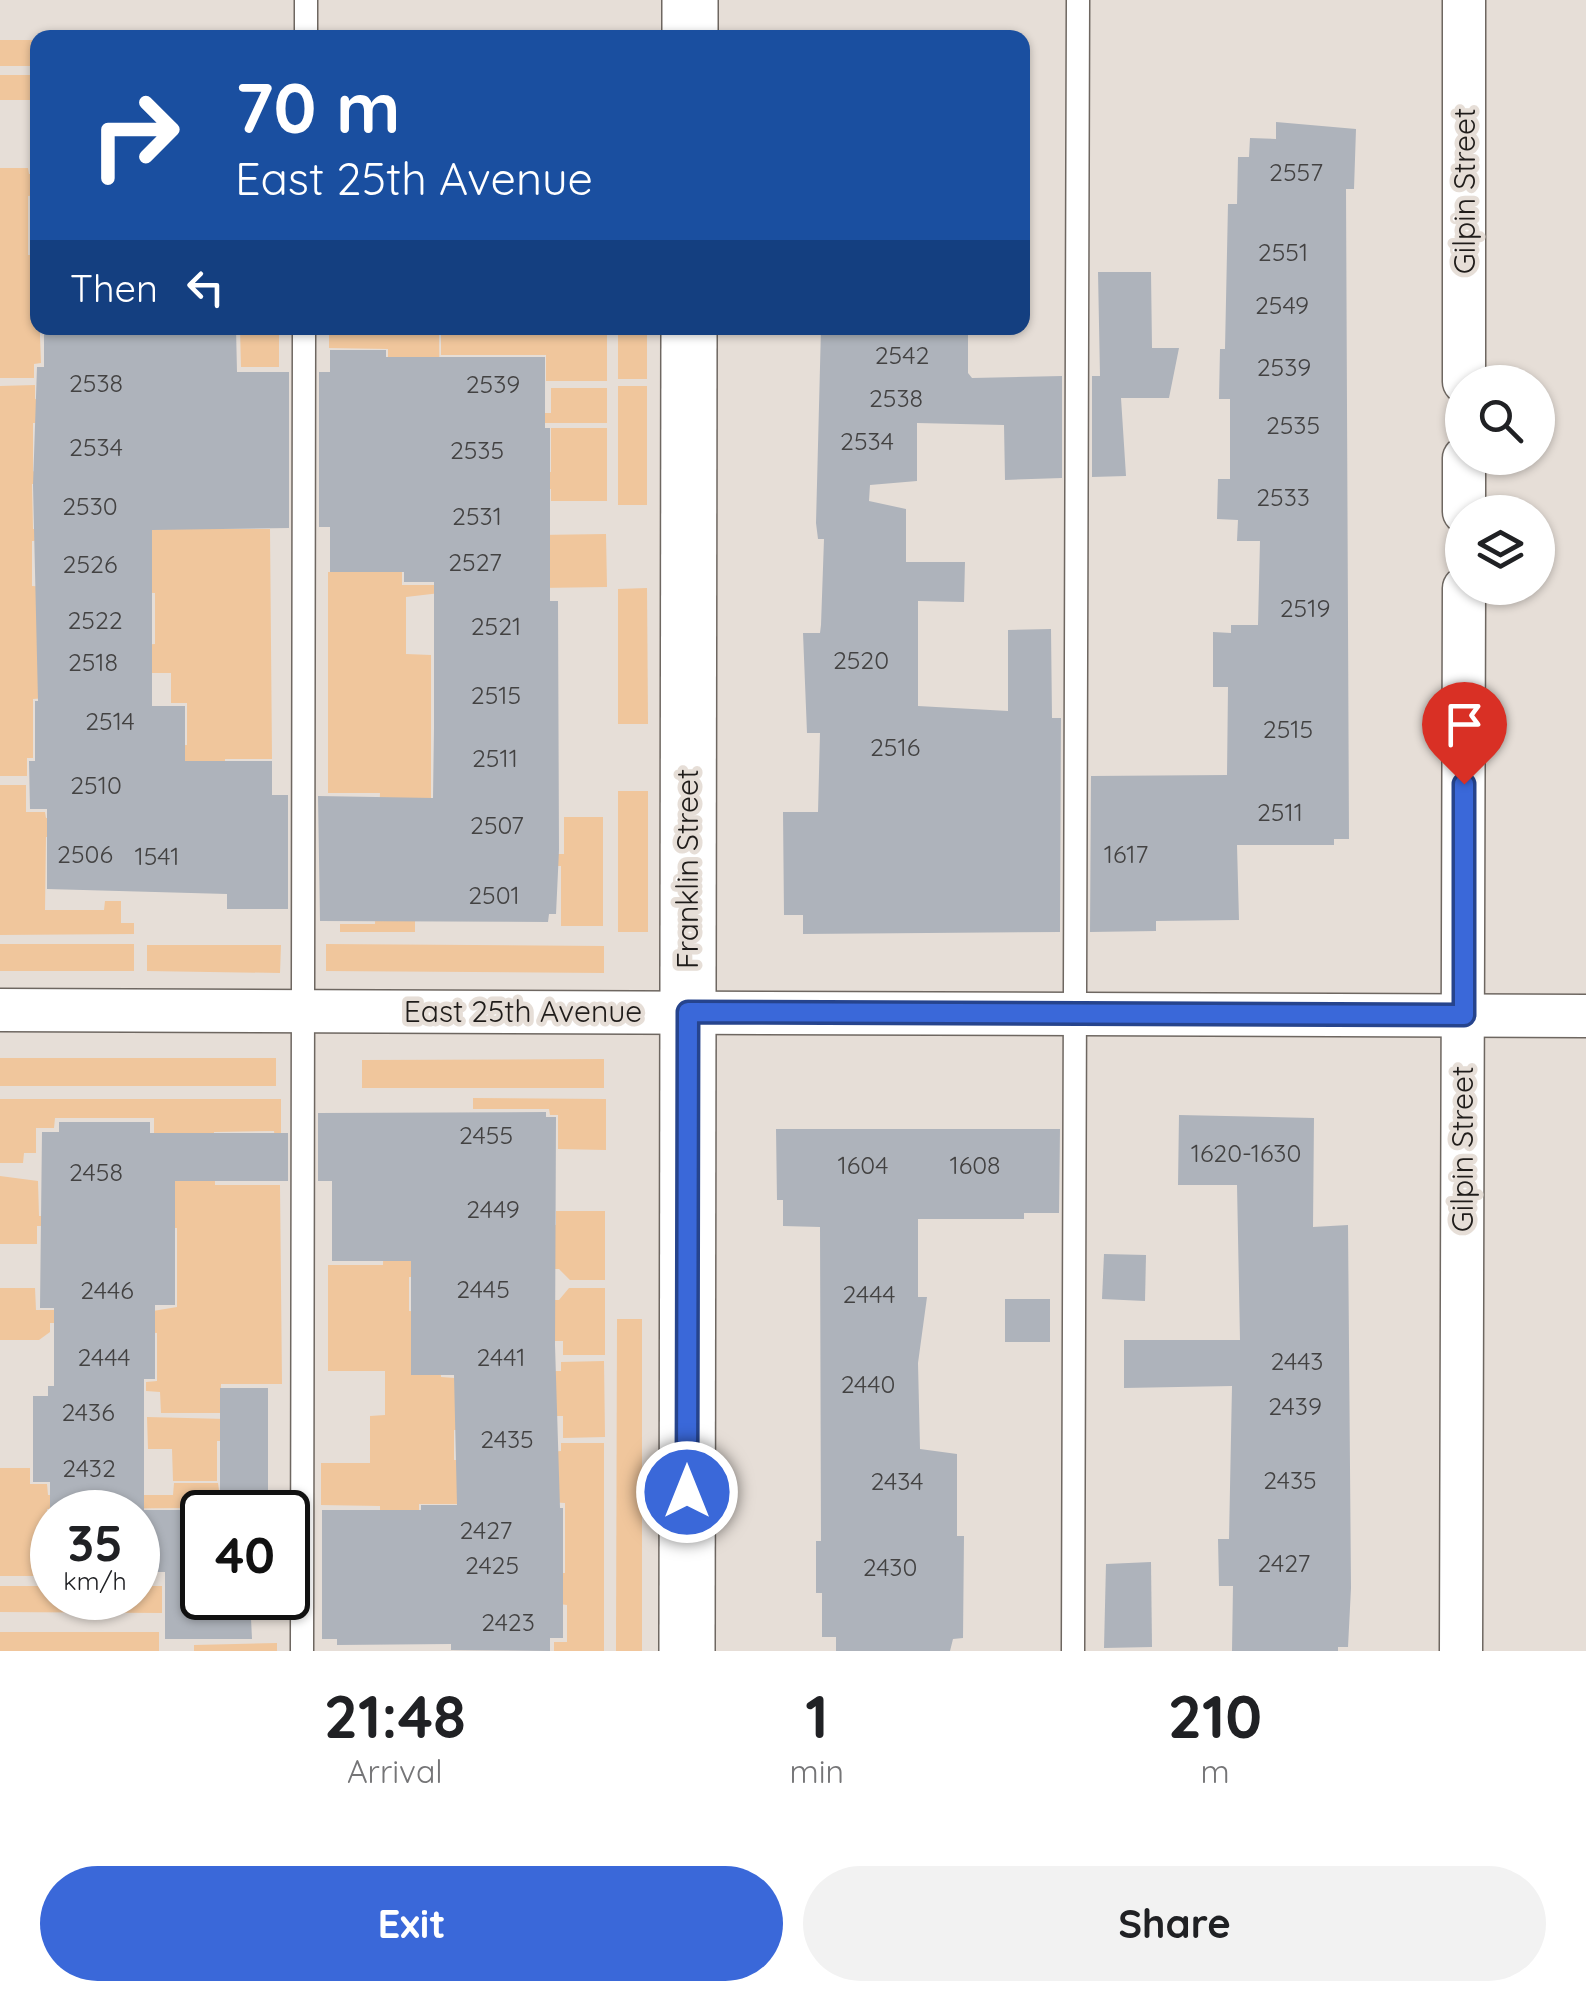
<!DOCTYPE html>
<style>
:root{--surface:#fff;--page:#f2f2f2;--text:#202124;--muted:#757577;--accent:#3a68d9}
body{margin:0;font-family:Quicksand,sans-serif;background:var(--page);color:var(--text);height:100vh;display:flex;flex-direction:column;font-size:38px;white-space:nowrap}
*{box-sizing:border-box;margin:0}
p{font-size:32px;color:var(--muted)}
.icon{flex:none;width:55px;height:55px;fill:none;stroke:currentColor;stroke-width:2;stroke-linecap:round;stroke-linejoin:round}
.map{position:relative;height:1651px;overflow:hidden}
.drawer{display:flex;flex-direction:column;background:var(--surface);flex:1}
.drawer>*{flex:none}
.guide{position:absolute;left:30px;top:30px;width:1000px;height:305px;border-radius:20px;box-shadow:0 2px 8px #0004;background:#1a4fa0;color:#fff;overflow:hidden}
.tools{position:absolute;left:1445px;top:365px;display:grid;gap:20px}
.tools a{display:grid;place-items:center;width:110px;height:110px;border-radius:50%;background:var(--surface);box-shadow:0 2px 8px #0004;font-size:50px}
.speed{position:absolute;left:30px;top:1490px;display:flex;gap:20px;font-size:50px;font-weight:700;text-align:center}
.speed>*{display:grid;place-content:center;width:130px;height:130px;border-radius:50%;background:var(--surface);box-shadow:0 2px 8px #0004;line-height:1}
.speed small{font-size:25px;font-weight:400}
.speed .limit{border:5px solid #111;border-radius:15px;background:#fff;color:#111}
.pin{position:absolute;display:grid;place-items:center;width:85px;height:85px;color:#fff;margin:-102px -42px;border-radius:50% 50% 50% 0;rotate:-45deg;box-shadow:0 0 10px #0007}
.pin .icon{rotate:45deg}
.me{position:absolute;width:110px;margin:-55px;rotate:0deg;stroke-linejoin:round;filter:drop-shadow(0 0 8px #0008)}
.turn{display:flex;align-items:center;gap:35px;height:210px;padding:0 40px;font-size:45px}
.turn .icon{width:130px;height:130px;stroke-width:2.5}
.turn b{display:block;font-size:70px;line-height:85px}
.then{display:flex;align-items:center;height:95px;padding:0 40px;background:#0003;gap:20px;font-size:38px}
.eta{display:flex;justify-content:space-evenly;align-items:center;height:170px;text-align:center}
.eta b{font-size:60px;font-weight:800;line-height:70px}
.primary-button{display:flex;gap:20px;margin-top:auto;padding:20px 40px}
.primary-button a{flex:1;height:115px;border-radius:60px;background:var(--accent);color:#fff;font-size:40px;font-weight:800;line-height:115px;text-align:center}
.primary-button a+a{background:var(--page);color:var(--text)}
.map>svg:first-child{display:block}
.green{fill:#f0c69c}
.building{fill:#aeb3bb}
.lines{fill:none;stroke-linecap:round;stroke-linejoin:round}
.service-casing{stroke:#6e6761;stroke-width:25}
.minor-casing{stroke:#6e6761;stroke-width:45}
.tertiary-casing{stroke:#6e6761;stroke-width:58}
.service{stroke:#fff;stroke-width:22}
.minor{stroke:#fff;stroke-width:42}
.tertiary{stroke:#fff;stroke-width:55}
.route-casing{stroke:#26448d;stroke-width:25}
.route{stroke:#3a68d9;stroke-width:18}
.labels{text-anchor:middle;stroke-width:9;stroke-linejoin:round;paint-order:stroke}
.number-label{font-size:25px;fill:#434242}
.street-label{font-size:30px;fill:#1f1c1a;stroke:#e6ded7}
</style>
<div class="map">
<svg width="1586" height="1651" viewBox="0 0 1586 1651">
<rect width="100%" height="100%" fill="#e6ded7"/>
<!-- green -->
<g class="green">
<rect x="0" y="40" width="37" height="26"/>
<path d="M0,75H37V94H31L30,100H0Z"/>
<path d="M0,168H28L29,174H37V195L28,196V255H37L41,363L34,364V378H0Z"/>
<path d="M240,328H279V367H241Z"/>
<path d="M329,328H439L440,423L388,410V349L329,348Z"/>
<path d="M441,328H607V381H546V355H441Z"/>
<rect x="618" y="328" width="29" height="51"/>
<path d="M35,385V399L42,400L43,423H33V471L50,483L32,484L33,529L49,530V540L32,541V586L49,587L37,598V643L47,698L33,699V758H27V776H0V386Z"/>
<rect x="618" y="386" width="29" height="119"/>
<path d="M551,388H607V423H443V413H551Z"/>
<path d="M551,428H607V501H551V489H536V472H551Z"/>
<path d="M214,480V529H270L272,759H225V787L269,817L148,746L187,745V703H171V673H142L141,645L155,644V593L134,592L149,530Z"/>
<path d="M606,534L607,587L540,588L538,535Z"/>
<path d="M402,548V585H440V593L406,597V654L431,655V855L415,856V932H340V924H375L380,793H328V572H387Z"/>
<path d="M647,588L648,724H618V589Z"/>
<path d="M0,785H26V812H45L46,818L130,817V836L46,837L45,910H104L105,901H121V923H134V934L0,935Z"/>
<rect x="618" y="791" width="30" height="141"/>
<path d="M564,817H603V926H561V866H555V854H564Z"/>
<rect x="0" y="944" width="134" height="27"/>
<path d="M326,944L604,946V973L326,971Z"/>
<path d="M147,945H281L280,973L147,971Z"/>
<rect x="0" y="1058" width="276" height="28"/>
<path d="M604,1059V1088H362V1060Z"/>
<path d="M473,1098L606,1099V1150L558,1149V1115H550L549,1109H473Z"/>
<path d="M0,1099H281V1137L275,1139L274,1131L214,1132L215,1185H280L282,1384H221L220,1413H161L160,1392L146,1391V1382L157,1381V1333L141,1332V1313L177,1307V1228H158L154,1223V1118H55L54,1128H36V1153H24L23,1163H0Z"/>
<path d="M0,1176L38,1181L39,1216H56V1226H37V1244H0Z"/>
<path d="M556,1211H605V1280H570L559,1269H547L546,1225H556Z"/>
<path d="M384,1226L429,1277H409V1311L429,1312L441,1345V1377L455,1378L466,1430H454V1460H466L546,1504H419V1517L380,1573V1506L321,1505V1463H370V1416L385,1415V1371H328V1265H383Z"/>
<path d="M0,1288H35L36,1310H136V1323H50V1332L39,1340H0Z"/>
<path d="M569,1288H605V1355H563V1341H548V1300H559Z"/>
<path d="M617,1319H642V1651H616Z"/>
<path d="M604,1361L605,1437L563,1438V1416H549L545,1371H561V1362Z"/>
<path d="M147,1417L266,1420V1441H217V1481H173L172,1449H148Z"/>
<path d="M561,1443H604V1651H554V1642H567V1605L559,1604V1573H565V1503L549,1502V1452L561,1451Z"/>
<path d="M0,1468H30V1484H47L48,1495H173L174,1483H218L222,1512H202V1521H192L191,1508L47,1509V1576H0Z"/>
<path d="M0,1586H52V1598H138V1586H162V1613L0,1612Z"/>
<rect x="0" y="1632" width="159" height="19"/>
<path d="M277,1643V1651H194V1645Z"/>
</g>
<!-- building -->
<g class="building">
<path d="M1276,122L1356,129L1354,189H1346L1349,839H1334V845H1237L1239,920L1156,921V931L1090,932L1091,776L1227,775L1228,687H1213V632L1231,633V625H1258L1260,541H1237L1238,520L1217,519L1218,479H1230V399H1219L1220,349H1225L1228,204H1237L1238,157H1249L1250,138L1276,139Z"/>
<path d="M1098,272H1151L1152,348H1179L1169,398H1121L1126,476L1092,477V376H1100Z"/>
<path d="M44,328H236L237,372H289V528L152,530V706H185V761H272V795H288V909H227V894L47,889V809H30L29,761H35V701H38L33,485L37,367H44Z"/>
<path d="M821,328H968V373L972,378L1062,376V478L1005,480L1004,425L917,423V481L870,485L869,501L906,509V562H965L964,602L918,601V706L1008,711V630L1051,629L1052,718H1061L1060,932L803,934V915H784L783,812H818L820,733H807L803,633H820L821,625L824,539H818L816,523Z"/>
<path d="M330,350H386V357H545V428H550V601H558L559,850L556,914H549L548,922L320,921L318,796L433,798L434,728V582H404V572H330V527H319V372H330Z"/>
<path d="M546,1112V1117H556L555,1345L560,1508H563V1638H550V1651L451,1650V1644L337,1645V1639H322V1510H421V1505H457L454,1375H411V1261H332V1181H318V1113Z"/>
<path d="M1179,1115L1314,1118L1313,1227L1348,1225L1351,1588L1348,1647H1338V1651H1232L1233,1586H1219L1218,1539H1229L1232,1386L1124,1388V1340H1240L1237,1185H1178Z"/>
<path d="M59,1122H150V1133H288V1181H175V1305H155V1379H144V1510H202V1598H250L252,1639H165V1572H138V1512H50V1482H33V1396H48V1386H54V1308H40L42,1132H59Z"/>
<path d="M776,1129H1060L1059,1213H1024V1219H918V1297H927L918,1363L920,1449L957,1454V1536H964L963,1638L953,1639L950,1651H836V1637H822V1593H816V1541H821L820,1227L783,1226V1200H777Z"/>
<path d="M1104,1254L1146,1255L1145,1301L1102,1299Z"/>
<rect x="1005" y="1299" width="45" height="43"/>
<rect x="220" y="1388" width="48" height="110"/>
<path d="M1151,1562L1152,1647L1104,1648L1106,1564Z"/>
</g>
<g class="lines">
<!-- service casing -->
<g class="service-casing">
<g id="service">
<path d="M306,38V0"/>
<path d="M302,1651L304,328"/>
<path d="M1073,1651L1078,0"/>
</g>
</g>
<!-- minor casing -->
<g class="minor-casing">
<g id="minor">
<path d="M1464,0V382"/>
<path d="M1464,512V458"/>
<path d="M0,1010L1586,1016"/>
<path d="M1461,1651L1464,588"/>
</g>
</g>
<!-- tertiary casing -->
<g class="tertiary-casing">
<g id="tertiary">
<path d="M690,0V38"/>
<path d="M687,1651L689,328"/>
</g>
</g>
<!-- service -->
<use href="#service" class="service"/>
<!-- minor -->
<use href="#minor" class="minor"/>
<!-- tertiary -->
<use href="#tertiary" class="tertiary"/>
</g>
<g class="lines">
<!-- route casing -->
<g class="route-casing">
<path id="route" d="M687,1492L688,1012L1464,1015V784"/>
</g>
<!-- route -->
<use href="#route" class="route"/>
</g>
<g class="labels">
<!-- number labels -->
<g class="number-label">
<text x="1296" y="181">2557</text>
<text x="1283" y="261">2551</text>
<text x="1282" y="314">2549</text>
<text x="902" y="364">2542</text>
<text x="1284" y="376">2539</text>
<text x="96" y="392">2538</text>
<text x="493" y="393">2539</text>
<text x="896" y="407">2538</text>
<text x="1293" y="434">2535</text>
<text x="867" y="450">2534</text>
<text x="96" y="456">2534</text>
<text x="477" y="459">2535</text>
<text x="1283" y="506">2533</text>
<text x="90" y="515">2530</text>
<text x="477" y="525">2531</text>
<text x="475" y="571">2527</text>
<text x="90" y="573">2526</text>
<text x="1305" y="617">2519</text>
<text x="95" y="629">2522</text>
<text x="496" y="635">2521</text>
<text x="861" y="669">2520</text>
<text x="93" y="671">2518</text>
<text x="496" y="704">2515</text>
<text x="110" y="730">2514</text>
<text x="1288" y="738">2515</text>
<text x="895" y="756">2516</text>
<text x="495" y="767">2511</text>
<text x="96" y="794">2510</text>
<text x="1280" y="821">2511</text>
<text x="497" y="834">2507</text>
<text x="85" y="863">2506</text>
<text x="1126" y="863">1617</text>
<text x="157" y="865">1541</text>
<text x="494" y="904">2501</text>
<text x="486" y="1144">2455</text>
<text x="1246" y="1162">1620-1630</text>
<text x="863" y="1174">1604</text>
<text x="975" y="1174">1608</text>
<text x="96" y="1181">2458</text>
<text x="493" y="1218">2449</text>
<text x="483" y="1298">2445</text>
<text x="107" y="1299">2446</text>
<text x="869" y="1303">2444</text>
<text x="104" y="1366">2444</text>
<text x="501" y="1366">2441</text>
<text x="1297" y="1370">2443</text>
<text x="868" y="1393">2440</text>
<text x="1295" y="1415">2439</text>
<text x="88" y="1421">2436</text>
<text x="507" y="1448">2435</text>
<text x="89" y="1477">2432</text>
<text x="1290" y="1489">2435</text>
<text x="897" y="1490">2434</text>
<text x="486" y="1539">2427</text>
<text x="1284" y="1572">2427</text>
<text x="492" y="1574">2425</text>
<text x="890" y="1576">2430</text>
<text x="508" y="1631">2423</text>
</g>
<!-- street labels -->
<g class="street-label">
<text transform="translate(1465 191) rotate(-90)" y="10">Gilpin Street</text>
<text transform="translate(688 869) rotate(-90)" y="10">Franklin Street</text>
<text x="523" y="1022">East 25th Avenue</text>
<text transform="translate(1463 1149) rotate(-90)" y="10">Gilpin Street</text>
</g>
</g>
</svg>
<div class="tools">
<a><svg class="icon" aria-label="search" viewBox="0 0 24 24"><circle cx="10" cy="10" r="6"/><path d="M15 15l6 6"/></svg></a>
<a><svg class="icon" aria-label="layers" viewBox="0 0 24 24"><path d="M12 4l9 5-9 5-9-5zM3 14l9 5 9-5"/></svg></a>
</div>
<div class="speed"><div>35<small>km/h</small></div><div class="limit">40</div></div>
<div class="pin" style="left:1464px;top:784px;background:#d93025"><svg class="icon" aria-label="arrive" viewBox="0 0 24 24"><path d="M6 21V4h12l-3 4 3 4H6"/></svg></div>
<svg class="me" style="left:687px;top:1492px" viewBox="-20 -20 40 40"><circle r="17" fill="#3a68d9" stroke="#fff" stroke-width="3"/><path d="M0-11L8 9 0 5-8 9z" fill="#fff"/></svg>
<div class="guide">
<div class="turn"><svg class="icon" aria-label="right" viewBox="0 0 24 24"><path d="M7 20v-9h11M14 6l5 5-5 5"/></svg><div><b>70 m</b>East 25th Avenue</div></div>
<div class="then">Then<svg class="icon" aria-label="left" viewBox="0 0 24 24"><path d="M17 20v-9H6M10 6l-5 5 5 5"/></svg></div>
</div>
</div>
<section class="drawer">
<div class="eta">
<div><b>21:48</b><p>Arrival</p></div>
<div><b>1</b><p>min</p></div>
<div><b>210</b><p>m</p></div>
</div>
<div class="primary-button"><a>Exit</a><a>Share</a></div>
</section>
